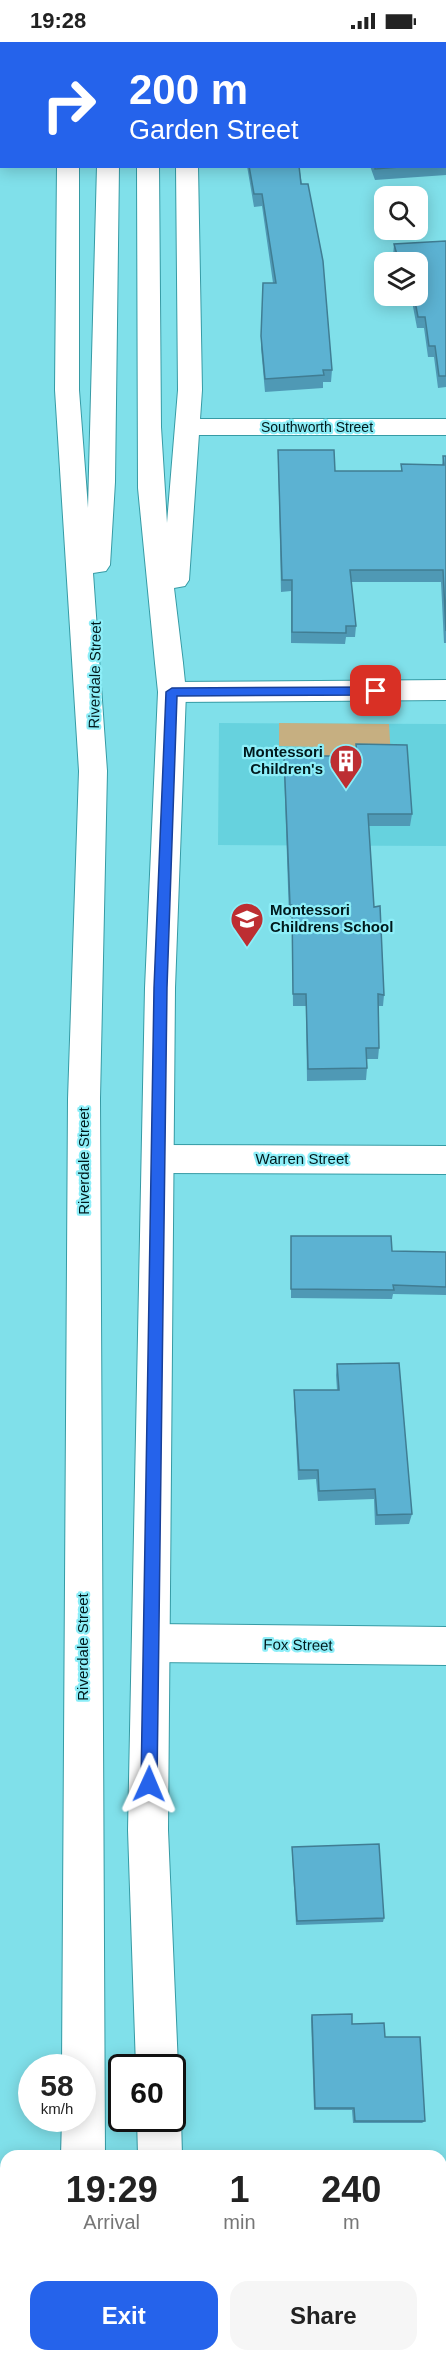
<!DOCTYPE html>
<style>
:root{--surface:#fff;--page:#f6f6f6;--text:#222;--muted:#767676;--accent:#2563eb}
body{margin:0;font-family:Arial,sans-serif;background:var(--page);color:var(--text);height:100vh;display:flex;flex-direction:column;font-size:22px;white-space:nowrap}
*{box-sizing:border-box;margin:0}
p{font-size:20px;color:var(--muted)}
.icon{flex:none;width:33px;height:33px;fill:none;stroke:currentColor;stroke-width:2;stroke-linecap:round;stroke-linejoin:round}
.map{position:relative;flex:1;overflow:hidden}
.sheet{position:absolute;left:0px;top:2108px;width:447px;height:212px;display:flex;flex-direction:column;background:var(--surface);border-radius:18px 18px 0 0;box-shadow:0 3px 15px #0003}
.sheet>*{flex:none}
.top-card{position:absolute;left:0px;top:0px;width:447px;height:126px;box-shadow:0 3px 15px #0003;background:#2563eb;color:#fff;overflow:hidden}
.fabs{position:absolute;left:374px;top:144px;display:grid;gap:12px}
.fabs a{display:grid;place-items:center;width:54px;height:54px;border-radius:12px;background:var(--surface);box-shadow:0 3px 15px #0003;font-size:30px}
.speed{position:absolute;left:18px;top:2012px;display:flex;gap:12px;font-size:30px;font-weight:700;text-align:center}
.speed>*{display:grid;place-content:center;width:78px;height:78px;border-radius:50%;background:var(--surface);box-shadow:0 3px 15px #0003;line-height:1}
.speed small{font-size:15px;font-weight:400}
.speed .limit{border:3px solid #111;border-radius:9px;background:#fff;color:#111}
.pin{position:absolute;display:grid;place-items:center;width:51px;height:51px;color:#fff;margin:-26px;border-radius:12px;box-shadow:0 3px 9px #0006}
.me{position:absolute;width:66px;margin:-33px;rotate:1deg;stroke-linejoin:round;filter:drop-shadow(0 0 4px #0008)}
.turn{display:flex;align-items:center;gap:21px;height:126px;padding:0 30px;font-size:27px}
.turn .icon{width:78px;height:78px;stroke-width:2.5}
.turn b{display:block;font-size:42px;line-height:51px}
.eta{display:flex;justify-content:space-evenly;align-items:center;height:102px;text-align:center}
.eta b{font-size:36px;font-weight:700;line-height:42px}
.button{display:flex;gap:12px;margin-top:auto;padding:12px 30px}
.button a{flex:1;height:69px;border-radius:18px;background:var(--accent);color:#fff;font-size:24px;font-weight:700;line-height:69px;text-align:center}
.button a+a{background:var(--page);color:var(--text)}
.status{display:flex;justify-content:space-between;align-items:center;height:42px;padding:0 30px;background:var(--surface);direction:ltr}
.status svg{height:16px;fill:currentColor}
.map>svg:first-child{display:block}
.built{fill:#66d2de}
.green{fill:#c6af81}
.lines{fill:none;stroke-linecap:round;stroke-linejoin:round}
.street-casing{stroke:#369ba5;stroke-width:2}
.primary-casing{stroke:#369ba5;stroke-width:2}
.highway-casing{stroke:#369ba5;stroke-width:2}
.street{fill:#fff;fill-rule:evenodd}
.primary{fill:#fff;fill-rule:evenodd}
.highway{fill:#fff;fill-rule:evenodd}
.wall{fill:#4f99b5}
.building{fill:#5cb2d2;stroke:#407d93;stroke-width:1.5}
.route{fill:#2563eb;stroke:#184099;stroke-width:1.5}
.labels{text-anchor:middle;stroke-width:4.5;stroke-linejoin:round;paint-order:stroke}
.far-street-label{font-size:14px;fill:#00191c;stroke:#8deef8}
.street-label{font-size:15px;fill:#00191c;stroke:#8deef8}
.poi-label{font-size:15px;font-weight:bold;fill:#00191c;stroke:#8deef8;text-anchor:end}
</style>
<div class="status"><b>19:28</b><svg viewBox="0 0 49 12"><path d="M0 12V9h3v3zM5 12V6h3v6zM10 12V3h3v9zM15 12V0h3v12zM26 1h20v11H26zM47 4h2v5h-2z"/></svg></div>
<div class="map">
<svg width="446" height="2318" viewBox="0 0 446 2318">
<rect width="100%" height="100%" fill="#80e0ea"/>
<!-- built -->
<path class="built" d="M219,681L446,682V804L218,803Z"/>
<!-- green -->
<path class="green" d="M279,681L389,682L391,716L320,719L319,705L279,704Z"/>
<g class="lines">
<!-- street casing -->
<g class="street-casing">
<g id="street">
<path d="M188,377H446V393H188L179,391L176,385L179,379Z"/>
<path d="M446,638V658L172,660L162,657L158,650L162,643L172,640Z"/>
<path d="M158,1103L446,1104V1132L158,1131L146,1127L142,1117L146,1107Z"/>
<path d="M151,1582L446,1585V1623L151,1620L138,1614L132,1601L138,1588Z"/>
</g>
</g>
<!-- primary casing -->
<g class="primary-casing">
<g id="primary">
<path d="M169,611L179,614L183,621L186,650L175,946L168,1788L178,2025L172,2039V2025H136L128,1788L145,946L158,650L155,621L159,614Z"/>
<path d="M93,719L103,722L107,729L100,1057L105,2114H61L62,2076H82V2025H62L68,1057L79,729L83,722Z"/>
<path d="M172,2060L181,2076L182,2114H138L137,2076H172Z"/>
<rect x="63" y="2313" width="46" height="5"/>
<path d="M144,2313H190L191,2318H145Z"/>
</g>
</g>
<!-- highway casing -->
<g class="highway-casing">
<g id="highway">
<rect x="64" y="0" width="20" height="2"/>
<rect x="100" y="0" width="20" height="2"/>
<rect x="138" y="0" width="20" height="2"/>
<rect x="176" y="0" width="20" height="2"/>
<path d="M57,124H79V348L88,466L97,124H119L115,440L110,523L106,529L93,531L107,729L103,736L93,739L83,736L79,729L55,348Z"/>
<path d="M137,124H159L161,385L167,481L178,348L176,124H198L202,348L189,538L185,544L174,546L183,621L179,628L169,631L159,628L155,621L138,446Z"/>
</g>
</g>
<!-- street -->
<use href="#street" class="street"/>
<!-- primary -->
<use href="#primary" class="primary"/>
<!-- highway -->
<use href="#highway" class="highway"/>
</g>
<!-- wall -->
<g class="wall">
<path d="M423,0H446V133L375,138L370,124H446V2H424Z"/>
<path d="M247,124H299L332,328L331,340H323V346L265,350L261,306L263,241H273L262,164L254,165Z"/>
<path d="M446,199V345L438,346L434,315H428L424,286H417L411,254H417V220H395L393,214L394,202Z"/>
<path d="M278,408L335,429H401V422L442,423L443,414H446V601H444L441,540H351L356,584L355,595H346L345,602L291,601V549L281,550Z"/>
<path d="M356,702L412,772L410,784H369L374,865L384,953L383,964H378L379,1006L378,1017H367V1026L366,1038L307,1039L306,964H293L292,875H289L284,727V714H355Z"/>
<path d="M291,1194L392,1209L446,1210V1253L393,1252L392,1257L291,1256Z"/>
<path d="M337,1322L412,1472L409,1482L375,1483L374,1457L318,1459L316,1437L298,1438L294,1359V1348H337L336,1333Z"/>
<path d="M292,1805L384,1876L383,1880L296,1883L292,1810Z"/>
<path d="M312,1973L352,1982L385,1995L425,2079L422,2081H353L352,2068H314L311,1976Z"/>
</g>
<!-- building -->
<g class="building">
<rect x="228" y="0" width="52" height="2"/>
<path d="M428,0H446V122V2H429Z"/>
<path d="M249,124H299L301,142H308L323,219L332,328H323L324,333L265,337L261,294L263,241H276L262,152H254Z"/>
<path d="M375,124H412L375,127Z"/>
<path d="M446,199V334H439L435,304H429L425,275H418L414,254H417V220H399L394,202Z"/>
<path d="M278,408H334L335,429H402L401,422L444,423L443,414H446V589L443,528H350L356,584H346V591L292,590V538H282Z"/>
<path d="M356,702L407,703L412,772H368L374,865L380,864L384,953L378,952L379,1006H366L367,1026L308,1027L306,952H293L292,863H290L284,714H357Z"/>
<path d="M291,1194H391L392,1209L446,1210V1245L393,1243L394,1248L291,1247Z"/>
<path d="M399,1321L412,1472L377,1473L375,1447L319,1449L318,1428H299L294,1348H339L337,1322Z"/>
<path d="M379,1802L384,1876L297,1879L292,1805Z"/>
<path d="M352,1972V1982L384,1981L385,1995H420L425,2079H355L354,2066H315L312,1973Z"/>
<path d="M441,2142H444L446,2186H441Z"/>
</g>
<!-- route -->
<path class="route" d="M376,645L382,649L376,653L177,654L167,946L157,1742L155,1747L149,1750L143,1747L141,1742L154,946L166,650L172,646Z"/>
<!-- icons -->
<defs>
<g id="building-pin" transform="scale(1.725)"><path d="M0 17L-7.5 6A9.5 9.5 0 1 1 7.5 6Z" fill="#bd2e32" stroke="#8deef8"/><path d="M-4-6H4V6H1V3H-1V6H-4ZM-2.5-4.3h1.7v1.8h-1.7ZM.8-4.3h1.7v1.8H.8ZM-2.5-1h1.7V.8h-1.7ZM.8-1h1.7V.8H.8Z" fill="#fff"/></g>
<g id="school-pin" transform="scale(1.725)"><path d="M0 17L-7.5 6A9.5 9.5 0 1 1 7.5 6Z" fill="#bd2e32" stroke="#8deef8"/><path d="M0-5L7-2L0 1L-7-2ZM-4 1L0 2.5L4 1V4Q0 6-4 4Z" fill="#fff"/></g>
</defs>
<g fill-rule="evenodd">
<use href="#building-pin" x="346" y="719"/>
<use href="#school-pin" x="247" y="877"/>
</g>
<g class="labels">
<!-- far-street labels -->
<g class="far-street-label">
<text x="317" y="390">Southworth Street</text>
</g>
<!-- street labels -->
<g class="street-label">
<text transform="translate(95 633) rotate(-89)" y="5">Riverdale Street</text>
<text x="302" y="1122">Warren Street</text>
<text transform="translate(84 1119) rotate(-90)" y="5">Riverdale Street</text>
<text transform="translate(298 1603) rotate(1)" y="5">Fox Street</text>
<text transform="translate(83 1605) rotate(-90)" y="5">Riverdale Street</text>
</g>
<!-- poi labels -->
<g class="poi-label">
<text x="323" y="715">Montessori<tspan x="323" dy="17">Children's</tspan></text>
<text x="270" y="873" text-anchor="start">Montessori<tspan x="270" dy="17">Childrens School</tspan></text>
</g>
</g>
</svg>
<div class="fabs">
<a><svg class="icon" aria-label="search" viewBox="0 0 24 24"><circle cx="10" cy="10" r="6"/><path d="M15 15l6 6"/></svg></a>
<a><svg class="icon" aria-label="layers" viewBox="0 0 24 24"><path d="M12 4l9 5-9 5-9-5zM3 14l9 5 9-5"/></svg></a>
</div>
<div class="speed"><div>58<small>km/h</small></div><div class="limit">60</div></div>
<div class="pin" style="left:376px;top:649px;background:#d93025"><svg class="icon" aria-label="arrive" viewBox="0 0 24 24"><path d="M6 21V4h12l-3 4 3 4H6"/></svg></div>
<svg class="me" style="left:149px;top:1742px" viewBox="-20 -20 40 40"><path d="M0-17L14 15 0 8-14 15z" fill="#2563eb" stroke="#fff" stroke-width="4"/></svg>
<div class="top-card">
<div class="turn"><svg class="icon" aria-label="right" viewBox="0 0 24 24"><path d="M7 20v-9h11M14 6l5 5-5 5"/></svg><div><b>200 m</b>Garden Street</div></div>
</div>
<section class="sheet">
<div class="eta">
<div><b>19:29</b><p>Arrival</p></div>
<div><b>1</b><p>min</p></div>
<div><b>240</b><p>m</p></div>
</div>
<div class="button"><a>Exit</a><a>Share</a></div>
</section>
</div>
